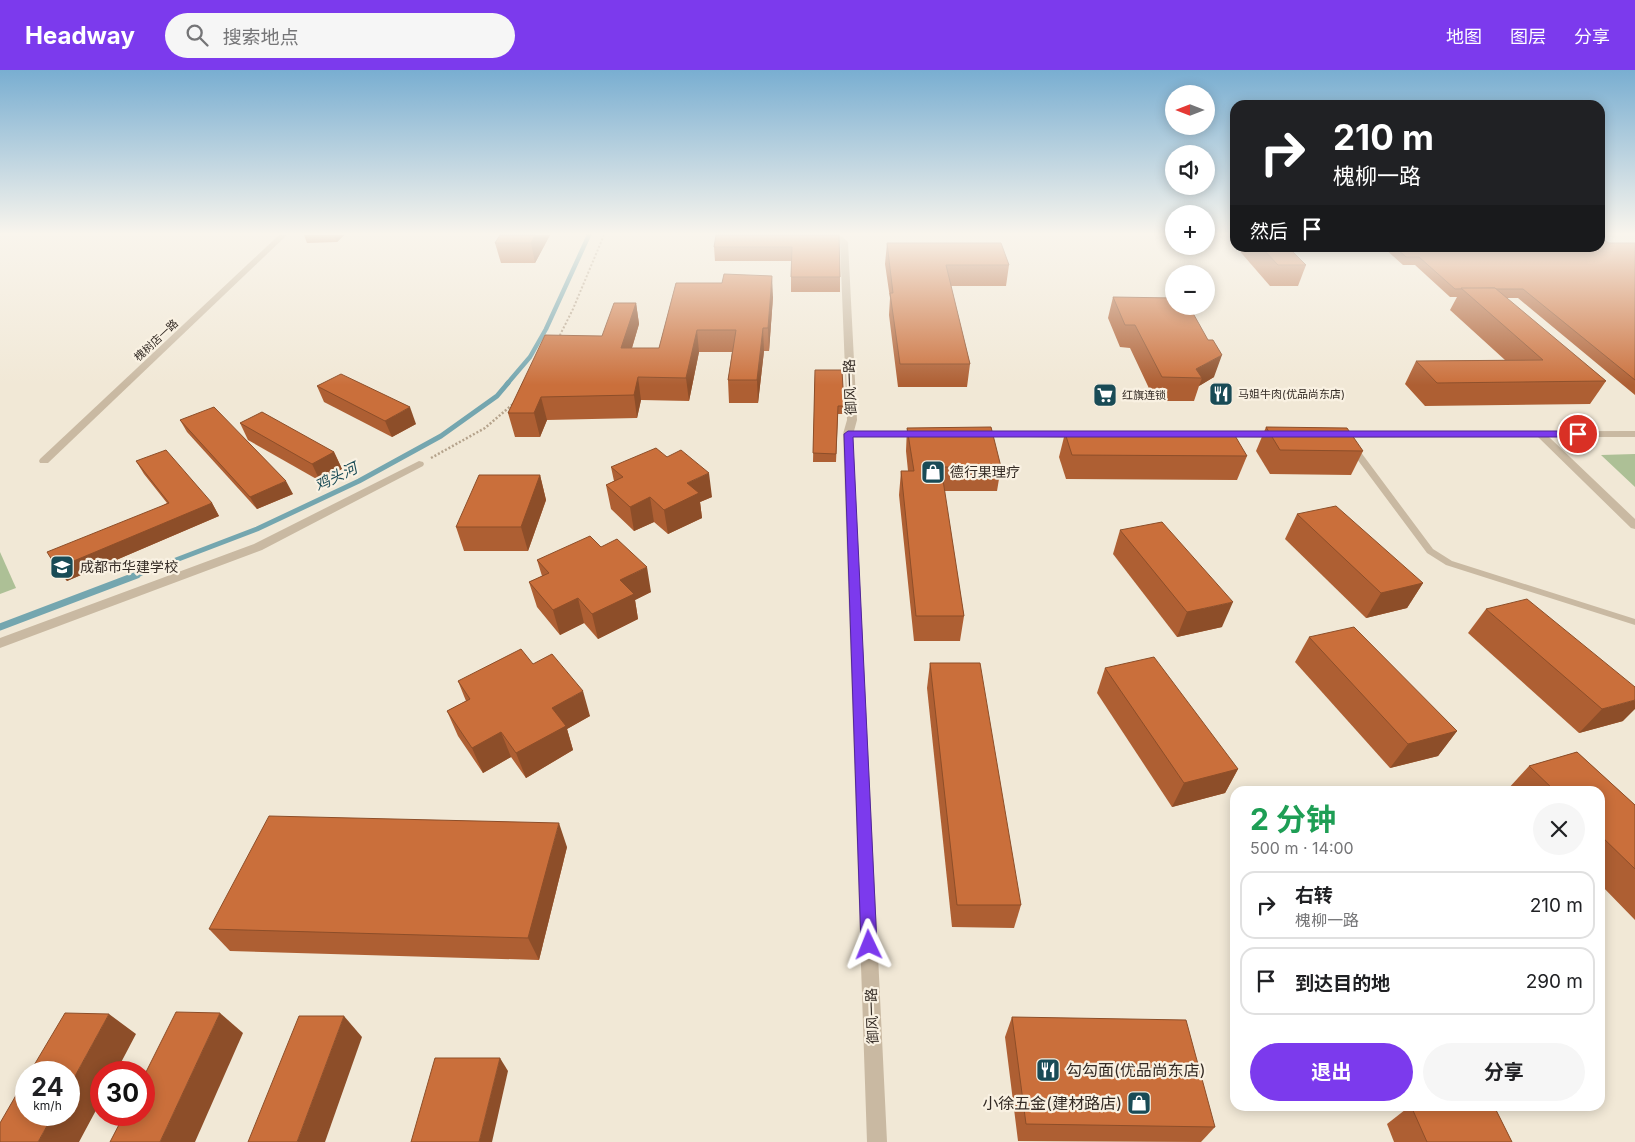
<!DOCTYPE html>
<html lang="zh">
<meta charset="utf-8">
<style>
:root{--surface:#fff;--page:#f6f6f6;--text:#202124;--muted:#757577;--line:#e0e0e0;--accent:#7c3aed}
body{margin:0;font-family:Inter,"Noto Sans SC",sans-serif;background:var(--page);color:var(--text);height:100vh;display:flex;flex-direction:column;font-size:19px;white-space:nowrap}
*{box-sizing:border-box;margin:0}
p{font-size:16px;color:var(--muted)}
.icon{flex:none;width:28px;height:28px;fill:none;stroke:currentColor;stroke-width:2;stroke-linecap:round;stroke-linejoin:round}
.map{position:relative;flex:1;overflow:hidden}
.drawer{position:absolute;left:1230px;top:716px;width:375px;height:325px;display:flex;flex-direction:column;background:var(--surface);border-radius:15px;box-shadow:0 2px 12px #0003}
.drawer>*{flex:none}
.top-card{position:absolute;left:1230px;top:30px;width:375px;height:152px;border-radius:15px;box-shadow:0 2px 12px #0003;background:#202124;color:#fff;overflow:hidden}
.needle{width:32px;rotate:270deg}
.buttons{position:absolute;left:1165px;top:15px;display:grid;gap:10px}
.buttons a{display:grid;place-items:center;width:50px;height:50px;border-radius:50%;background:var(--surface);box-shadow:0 2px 12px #0003;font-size:25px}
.speed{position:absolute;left:15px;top:991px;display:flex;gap:10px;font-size:25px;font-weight:700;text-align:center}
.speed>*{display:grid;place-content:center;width:65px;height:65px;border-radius:50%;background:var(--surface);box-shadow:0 2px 12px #0003;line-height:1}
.speed small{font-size:12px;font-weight:400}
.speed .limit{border:8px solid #d22;background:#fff;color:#111}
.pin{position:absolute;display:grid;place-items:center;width:42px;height:42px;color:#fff;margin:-21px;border:2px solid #fff;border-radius:50%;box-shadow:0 1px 5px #0007}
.me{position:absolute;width:55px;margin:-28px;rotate:358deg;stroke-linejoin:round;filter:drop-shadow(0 0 4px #0008)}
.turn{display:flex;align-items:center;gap:18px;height:105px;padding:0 20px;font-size:22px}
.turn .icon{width:65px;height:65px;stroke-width:2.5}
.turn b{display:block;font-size:35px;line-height:42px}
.then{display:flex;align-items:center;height:48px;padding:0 20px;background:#0003;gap:10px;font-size:19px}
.round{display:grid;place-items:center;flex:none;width:52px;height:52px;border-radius:26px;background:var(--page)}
.headline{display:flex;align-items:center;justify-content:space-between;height:85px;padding:0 20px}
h1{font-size:30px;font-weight:700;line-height:38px;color:#1e9e55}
.primary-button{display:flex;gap:10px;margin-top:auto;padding:10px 20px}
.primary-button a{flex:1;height:58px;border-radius:30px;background:var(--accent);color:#fff;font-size:20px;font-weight:700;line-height:58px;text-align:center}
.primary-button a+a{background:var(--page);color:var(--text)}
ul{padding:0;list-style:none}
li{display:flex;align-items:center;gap:15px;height:68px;margin:0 10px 8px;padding:0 10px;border:2px solid var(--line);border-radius:15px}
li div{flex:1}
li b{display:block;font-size:19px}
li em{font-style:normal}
header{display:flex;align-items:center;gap:30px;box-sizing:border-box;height:70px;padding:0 25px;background:var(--accent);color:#fff}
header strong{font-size:24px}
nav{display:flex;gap:28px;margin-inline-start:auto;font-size:18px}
.search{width:350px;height:45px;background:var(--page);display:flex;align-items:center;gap:12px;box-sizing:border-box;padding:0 18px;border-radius:28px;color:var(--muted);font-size:19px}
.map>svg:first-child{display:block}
.green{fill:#adc096}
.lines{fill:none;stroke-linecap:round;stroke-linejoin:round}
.stream-far2{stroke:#74a6af;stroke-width:4.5}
.stream-far1{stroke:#74a6af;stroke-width:5}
.stream{stroke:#74a6af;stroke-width:7}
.path-far1{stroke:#b5a38c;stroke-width:2;stroke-dasharray:2 2;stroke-linecap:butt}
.path{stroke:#b5a38c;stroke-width:2.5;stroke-dasharray:2 2;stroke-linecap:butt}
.lane{fill:#c9b9a2;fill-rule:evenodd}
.street{fill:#c9b9a2;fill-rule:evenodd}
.wall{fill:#ae5f33}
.shaded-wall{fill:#8d4e29}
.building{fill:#ca6f3b;stroke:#8d4e29}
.route{fill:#7c3aed;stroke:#51269a}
.labels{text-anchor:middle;stroke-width:4.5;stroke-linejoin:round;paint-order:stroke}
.far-street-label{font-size:11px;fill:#342b25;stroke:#f9f1e2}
.far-poi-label{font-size:11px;fill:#342b25;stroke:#f9f1e2;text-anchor:start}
.street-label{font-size:14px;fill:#342b25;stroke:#f9f1e2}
.poi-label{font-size:14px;fill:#342b25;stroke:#f9f1e2;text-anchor:start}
.water-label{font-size:15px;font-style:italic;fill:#194b56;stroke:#f9f1e2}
.near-poi-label{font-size:16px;fill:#342b25;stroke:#f9f1e2;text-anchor:start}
</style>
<header>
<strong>Headway</strong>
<div class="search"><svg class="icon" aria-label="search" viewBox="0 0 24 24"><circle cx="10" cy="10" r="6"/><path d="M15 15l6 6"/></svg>搜索地点</div>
<nav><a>地图</a><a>图层</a><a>分享</a></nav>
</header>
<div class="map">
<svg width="1635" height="1072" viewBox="0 0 1635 1072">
<rect width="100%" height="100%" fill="#f1e8d6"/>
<!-- green -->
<g class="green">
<path d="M1635,384V417L1601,385Z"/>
<path d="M0,482L16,518L0,524Z"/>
</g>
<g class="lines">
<!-- stream-far2 -->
<path class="stream-far2" d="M507,314L530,287L546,259L589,165"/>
<!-- stream-far1 -->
<path class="stream-far1" d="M134,506L257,459L359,411L441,366L497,326L508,313"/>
<!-- stream -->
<path class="stream" d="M0,557L137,505"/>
<!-- path-far1 -->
<path class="path-far1" d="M558,269L573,239L604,165"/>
<!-- path -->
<path class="path" d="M431,388L485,358L513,334"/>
<!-- lane -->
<path class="lane" d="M1351,377H1357L1433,479L1452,491L1635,549V555L1446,495L1427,483L1351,381Z"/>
<!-- street -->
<g class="street">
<path d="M279,165H287L48,393H40L39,391L40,389Z"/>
<path d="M832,165H840L848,172L857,350L854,361H923L928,364L923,367H853L887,1072H867L843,364L847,350L840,173Z"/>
<path d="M978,361L1080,362L1085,365L1080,368L974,366V362Z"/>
<path d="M1635,361V367H1549L1635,449V459L1631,458L1538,367L1335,368L1330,365L1335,362Z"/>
<path d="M1218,362H1278L1283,365L1278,368L1214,367L1213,365Z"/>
<path d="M419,391L423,392L424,394L423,396L262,480L0,578V568L254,474Z"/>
</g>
</g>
<!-- wall -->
<g class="wall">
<path d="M304,165H344L337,172L307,173Z"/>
<path d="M550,165L535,193H501L495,173Z"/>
<path d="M839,165L840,207V222H791V191H715L714,177Z"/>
<path d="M1232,165H1235V175L1230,170Z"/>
<path d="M887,173L1009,195L1006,216H951L970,294L967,317H898L889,245L890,228L885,194Z"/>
<path d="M1609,173H1635V325L1518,228H1506L1606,311L1590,334L1425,336L1405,314L1416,291L1505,290L1450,240L1457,227H1450L1415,195H1403L1384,178H1600Z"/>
<path d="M1237,178H1289L1306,195L1298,216H1270Z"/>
<path d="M676,213L773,227L769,281H764L758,333H729L728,310L732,282H699L689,331L641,330L637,348L547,350L540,367H515L508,343L602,266L636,233L639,254L632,278H659Z"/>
<path d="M1113,227L1214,307L1199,316L1194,331H1155L1130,278L1120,277L1108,248Z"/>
<path d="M815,300L844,336L843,344H838L836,392H813Z"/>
<path d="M317,316L416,354L392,367L324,332Z"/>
<path d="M180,350L293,424L257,439L187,362Z"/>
<path d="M240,353L334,382L342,399L320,411L248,370Z"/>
<path d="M1266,357L1363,381L1351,405L1270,404L1256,381Z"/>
<path d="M907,358L1001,397L997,421H944L964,546L960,571H914L899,425L901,401H908L906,381Z"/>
<path d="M1065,363L1247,386L1237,410L1066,409L1059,387Z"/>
<path d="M136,391L212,433L219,446L67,511L57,498L167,433L144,404Z"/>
<path d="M611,397L712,427L700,432L702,448L668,464L654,452L634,461L611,439L606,415L614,411Z"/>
<path d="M540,405L546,430L528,481H464L456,457Z"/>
<path d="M1297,444L1423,513L1407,538L1366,548L1285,469Z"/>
<path d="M1120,460L1222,557L1177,567L1113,484Z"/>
<path d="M601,477L651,522L635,530L638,549L598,569L584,553L560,565L537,537L529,512L542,506L537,490Z"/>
<path d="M1486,539L1623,651L1579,663L1468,563Z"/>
<path d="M1309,567L1457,661L1438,686L1390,698L1295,592Z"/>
<path d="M930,593L1021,835L1014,858L952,857L927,618Z"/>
<path d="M533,594L590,646L567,659L573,680L526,708L511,687L483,703L458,666L447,641L466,631L458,611Z"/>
<path d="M1105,598L1238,699L1225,723L1172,737L1097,623Z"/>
<path d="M1577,682L1635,735V850L1600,814V721H1508L1507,720L1529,696Z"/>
<path d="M567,777L539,890L230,881L209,859Z"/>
<path d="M1012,947L1215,1057L1201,1072L1018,1071L1005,967Z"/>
<path d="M1410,1036H1494L1512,1072H1394L1387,1054Z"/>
</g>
<!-- shaded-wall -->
<g class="shaded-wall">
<path d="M334,165H344L337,172Z"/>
<path d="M535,165H550L535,193L531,173Z"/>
<path d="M772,206L773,227L769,281L768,258Z"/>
<path d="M636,233L639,254L625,301L621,278Z"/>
<path d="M763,258L764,281L758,333L757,310Z"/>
<path d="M697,260L699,282L689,331L686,308Z"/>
<path d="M1222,285L1214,307L1199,316L1202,308L1196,299Z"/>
<path d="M638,307L641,330L637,348L634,325Z"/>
<path d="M541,327L547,350L540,367L534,343Z"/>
<path d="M410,337L416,354L392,367L385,351Z"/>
<path d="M334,382L342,399L320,411L312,394Z"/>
<path d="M709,403L712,427L700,432L702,448L668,464L664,440L687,413Z"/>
<path d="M540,405L546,430L528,481L521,457Z"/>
<path d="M286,411L293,424L257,439L250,427Z"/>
<path d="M650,427L654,452L634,461L630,437Z"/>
<path d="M212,433L219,446L67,511L57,498Z"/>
<path d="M647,497L651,522L635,530L638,549L598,569L592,544L620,510Z"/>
<path d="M1423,513L1407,538L1366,548L1381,523Z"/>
<path d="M578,528L584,553L560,565L553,540Z"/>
<path d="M1233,532L1222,557L1177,567L1187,542Z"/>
<path d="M583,621L590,646L567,659L573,680L526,708L516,683L552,638Z"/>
<path d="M1635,630V639L1623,651L1579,663L1602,639Z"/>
<path d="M1457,661L1438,686L1390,698L1408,674Z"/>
<path d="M501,662L511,687L483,703L472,678Z"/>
<path d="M1238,699L1225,723L1172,737L1184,713Z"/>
<path d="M559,753L567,777L539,890L528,868Z"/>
<path d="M220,943L243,963L195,1072H160Z"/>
<path d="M109,944L136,964L116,1002H101V1031L79,1072H38L53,1045H69V1017Z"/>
<path d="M344,946L362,967L325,1072H297Z"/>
<path d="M500,988L508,1001L492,1072H479Z"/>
</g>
<!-- building -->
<g class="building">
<path d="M500,165H535L531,173H495Z"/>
<path d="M716,165H839L840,207H791L792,177H714Z"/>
<path d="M1600,169H1602L1609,173H1635V310L1523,219H1496L1495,218L1455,219L1419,187H1406L1396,178H1600Z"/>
<path d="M887,173H1001L1009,195H946L970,294H900L890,223H893Z"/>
<path d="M1262,178H1289L1306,195H1278Z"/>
<path d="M724,204L772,206L768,258H763L757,310H728L736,260H697L686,308L638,307L634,325L541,327L534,343H508L545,265L602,266L614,233H636L621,278H659L676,213H722Z"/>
<path d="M1461,218H1495L1606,311L1437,313L1416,291L1543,290Z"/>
<path d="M1113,227L1174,228V236H1189L1208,270H1213L1222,285L1196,299L1202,308L1162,307L1135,255H1125Z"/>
<path d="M815,300H842L844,336H838L836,384L813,383Z"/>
<path d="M341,304L410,337L385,351L317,316Z"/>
<path d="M214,337L286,411L250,427L180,350Z"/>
<path d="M262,342L334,382L312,394L240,353Z"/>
<path d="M991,357L1001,397H941L964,546H916L901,401H914L907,358Z"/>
<path d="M1266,357L1347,358L1363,381L1280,380Z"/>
<path d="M1065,363L1234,364L1247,386L1072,385Z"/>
<path d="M656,378L667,387L681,380L709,403L687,413L699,423L664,440L650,427L630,437L606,415L623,407L611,397Z"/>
<path d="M166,380L212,433L57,498L47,482L169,433L136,391Z"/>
<path d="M479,405H540L521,457H456Z"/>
<path d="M1336,436L1423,513L1381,523L1297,444Z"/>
<path d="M1162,452L1233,532L1187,542L1120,460Z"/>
<path d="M590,466L601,477L617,469L647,497L620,510L634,524L592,544L578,528L553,540L529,512L549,503L537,490Z"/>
<path d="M1527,529L1635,617V630L1602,639L1486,539Z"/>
<path d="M1354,557L1457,661L1408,674L1309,567Z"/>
<path d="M521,579L533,594L552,584L583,621L552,638L566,656L516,683L501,662L472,678L447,641L470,629L458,611Z"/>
<path d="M1154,587L1238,699L1184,713L1105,598Z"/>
<path d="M930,593H980L1021,835H957Z"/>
<path d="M1577,682L1635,735V799L1600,765V721H1555L1529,696Z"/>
<path d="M269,746L559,753L528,868L209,859Z"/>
<path d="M176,942L220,943L160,1072H110L124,1045H144V1006Z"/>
<path d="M65,943L109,944L69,1017V1002H30Z"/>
<path d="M299,946H344L297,1072H248Z"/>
<path d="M1012,947L1186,950L1215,1057L1026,1054Z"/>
<path d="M435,988H500L479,1072H411Z"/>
<path d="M26,1008V1045H53L38,1072H0V1053Z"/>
<path d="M1411,1036H1494L1512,1072H1427Z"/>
</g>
<!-- sky -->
<linearGradient id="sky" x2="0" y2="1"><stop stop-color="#79aed1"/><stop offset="0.52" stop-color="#f9f5ed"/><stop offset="1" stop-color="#f9f5ed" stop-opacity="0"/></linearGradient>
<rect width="1635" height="315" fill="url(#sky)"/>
<!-- route -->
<path class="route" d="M848,361H1578L1582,364L1578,367H853L877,875L874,881L869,883L863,881L861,875L844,364Z"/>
<!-- icons -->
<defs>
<g id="restaurant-square" transform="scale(1.25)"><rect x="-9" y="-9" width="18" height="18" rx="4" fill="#194b56" stroke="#f9f1e2"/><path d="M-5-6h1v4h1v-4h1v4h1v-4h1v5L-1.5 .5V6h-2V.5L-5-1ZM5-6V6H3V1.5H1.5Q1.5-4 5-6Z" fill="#fff"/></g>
<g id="supermarket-square" transform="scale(1.25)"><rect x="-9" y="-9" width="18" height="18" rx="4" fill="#194b56" stroke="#f9f1e2"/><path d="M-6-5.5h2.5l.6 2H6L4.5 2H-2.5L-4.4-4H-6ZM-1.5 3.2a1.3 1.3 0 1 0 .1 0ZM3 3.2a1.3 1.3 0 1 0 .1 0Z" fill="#fff"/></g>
<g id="shop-square" transform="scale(1.25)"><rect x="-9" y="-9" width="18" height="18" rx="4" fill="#194b56" stroke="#f9f1e2"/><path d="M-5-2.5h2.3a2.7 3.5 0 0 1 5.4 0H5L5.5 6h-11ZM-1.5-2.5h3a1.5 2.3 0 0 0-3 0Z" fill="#fff"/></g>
<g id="school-square" transform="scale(1.25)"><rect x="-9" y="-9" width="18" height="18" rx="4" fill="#194b56" stroke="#f9f1e2"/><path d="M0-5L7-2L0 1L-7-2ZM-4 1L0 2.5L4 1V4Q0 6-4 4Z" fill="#fff"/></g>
</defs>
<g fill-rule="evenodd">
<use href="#restaurant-square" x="1221" y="324"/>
<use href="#supermarket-square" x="1105" y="325"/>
<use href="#shop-square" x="933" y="402"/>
<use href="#school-square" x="62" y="497"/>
<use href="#restaurant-square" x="1048" y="1000"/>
<use href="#shop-square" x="1139" y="1033"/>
</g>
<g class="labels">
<!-- far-street labels -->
<g class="far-street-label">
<text transform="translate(156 270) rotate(-43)" y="4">槐树店一路</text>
</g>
<!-- far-poi labels -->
<g class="far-poi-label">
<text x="1238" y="328">马姐牛肉(优品尚东店)</text>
<text x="1122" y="329">红旗连锁</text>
</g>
<!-- street labels -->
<g class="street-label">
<text transform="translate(850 317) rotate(-92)" y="5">御风一路</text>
<text transform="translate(872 946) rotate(-92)" y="5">御风一路</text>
</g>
<!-- poi labels -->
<g class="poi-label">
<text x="950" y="407">德行果理疗</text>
<text x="80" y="502">成都市华建学校</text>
</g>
<!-- water labels -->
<g class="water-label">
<text transform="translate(336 407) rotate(-26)" y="5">鸡头河</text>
</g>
<!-- near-poi labels -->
<g class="near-poi-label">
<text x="1066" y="1006">勾勾面(优品尚东店)</text>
<text x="1122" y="1039" text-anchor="end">小徐五金(建材路店)</text>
</g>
</g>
</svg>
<div class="buttons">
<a><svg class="needle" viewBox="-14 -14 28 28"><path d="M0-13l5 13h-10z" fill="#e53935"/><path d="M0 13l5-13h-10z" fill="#757577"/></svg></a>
<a><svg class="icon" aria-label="sound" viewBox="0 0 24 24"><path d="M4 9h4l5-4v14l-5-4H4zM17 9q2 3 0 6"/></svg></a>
<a>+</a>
<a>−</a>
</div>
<div class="speed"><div>24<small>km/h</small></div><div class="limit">30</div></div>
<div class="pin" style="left:1578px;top:364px;background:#d93025"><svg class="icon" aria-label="arrive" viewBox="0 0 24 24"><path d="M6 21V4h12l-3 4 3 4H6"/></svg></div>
<svg class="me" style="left:869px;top:875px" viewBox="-20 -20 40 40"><path d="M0-17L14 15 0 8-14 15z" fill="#7c3aed" stroke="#fff" stroke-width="4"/></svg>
<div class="top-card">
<div class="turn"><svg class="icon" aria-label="right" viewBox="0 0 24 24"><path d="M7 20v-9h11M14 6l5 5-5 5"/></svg><div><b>210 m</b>槐柳一路</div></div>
<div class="then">然后<svg class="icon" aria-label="arrive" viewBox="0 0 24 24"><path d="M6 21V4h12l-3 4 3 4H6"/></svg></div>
</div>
<section class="drawer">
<div class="headline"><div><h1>2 分钟</h1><p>500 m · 14:00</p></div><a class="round"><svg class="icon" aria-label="close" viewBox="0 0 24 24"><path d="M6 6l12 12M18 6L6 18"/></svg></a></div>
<ul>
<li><svg class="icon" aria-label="right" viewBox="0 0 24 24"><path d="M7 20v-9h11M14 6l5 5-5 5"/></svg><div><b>右转</b><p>槐柳一路</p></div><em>210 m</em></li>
<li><svg class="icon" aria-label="arrive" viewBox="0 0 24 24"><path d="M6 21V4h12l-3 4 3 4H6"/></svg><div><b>到达目的地</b></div><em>290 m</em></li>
</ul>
<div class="primary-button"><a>退出</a><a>分享</a></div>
</section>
</div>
